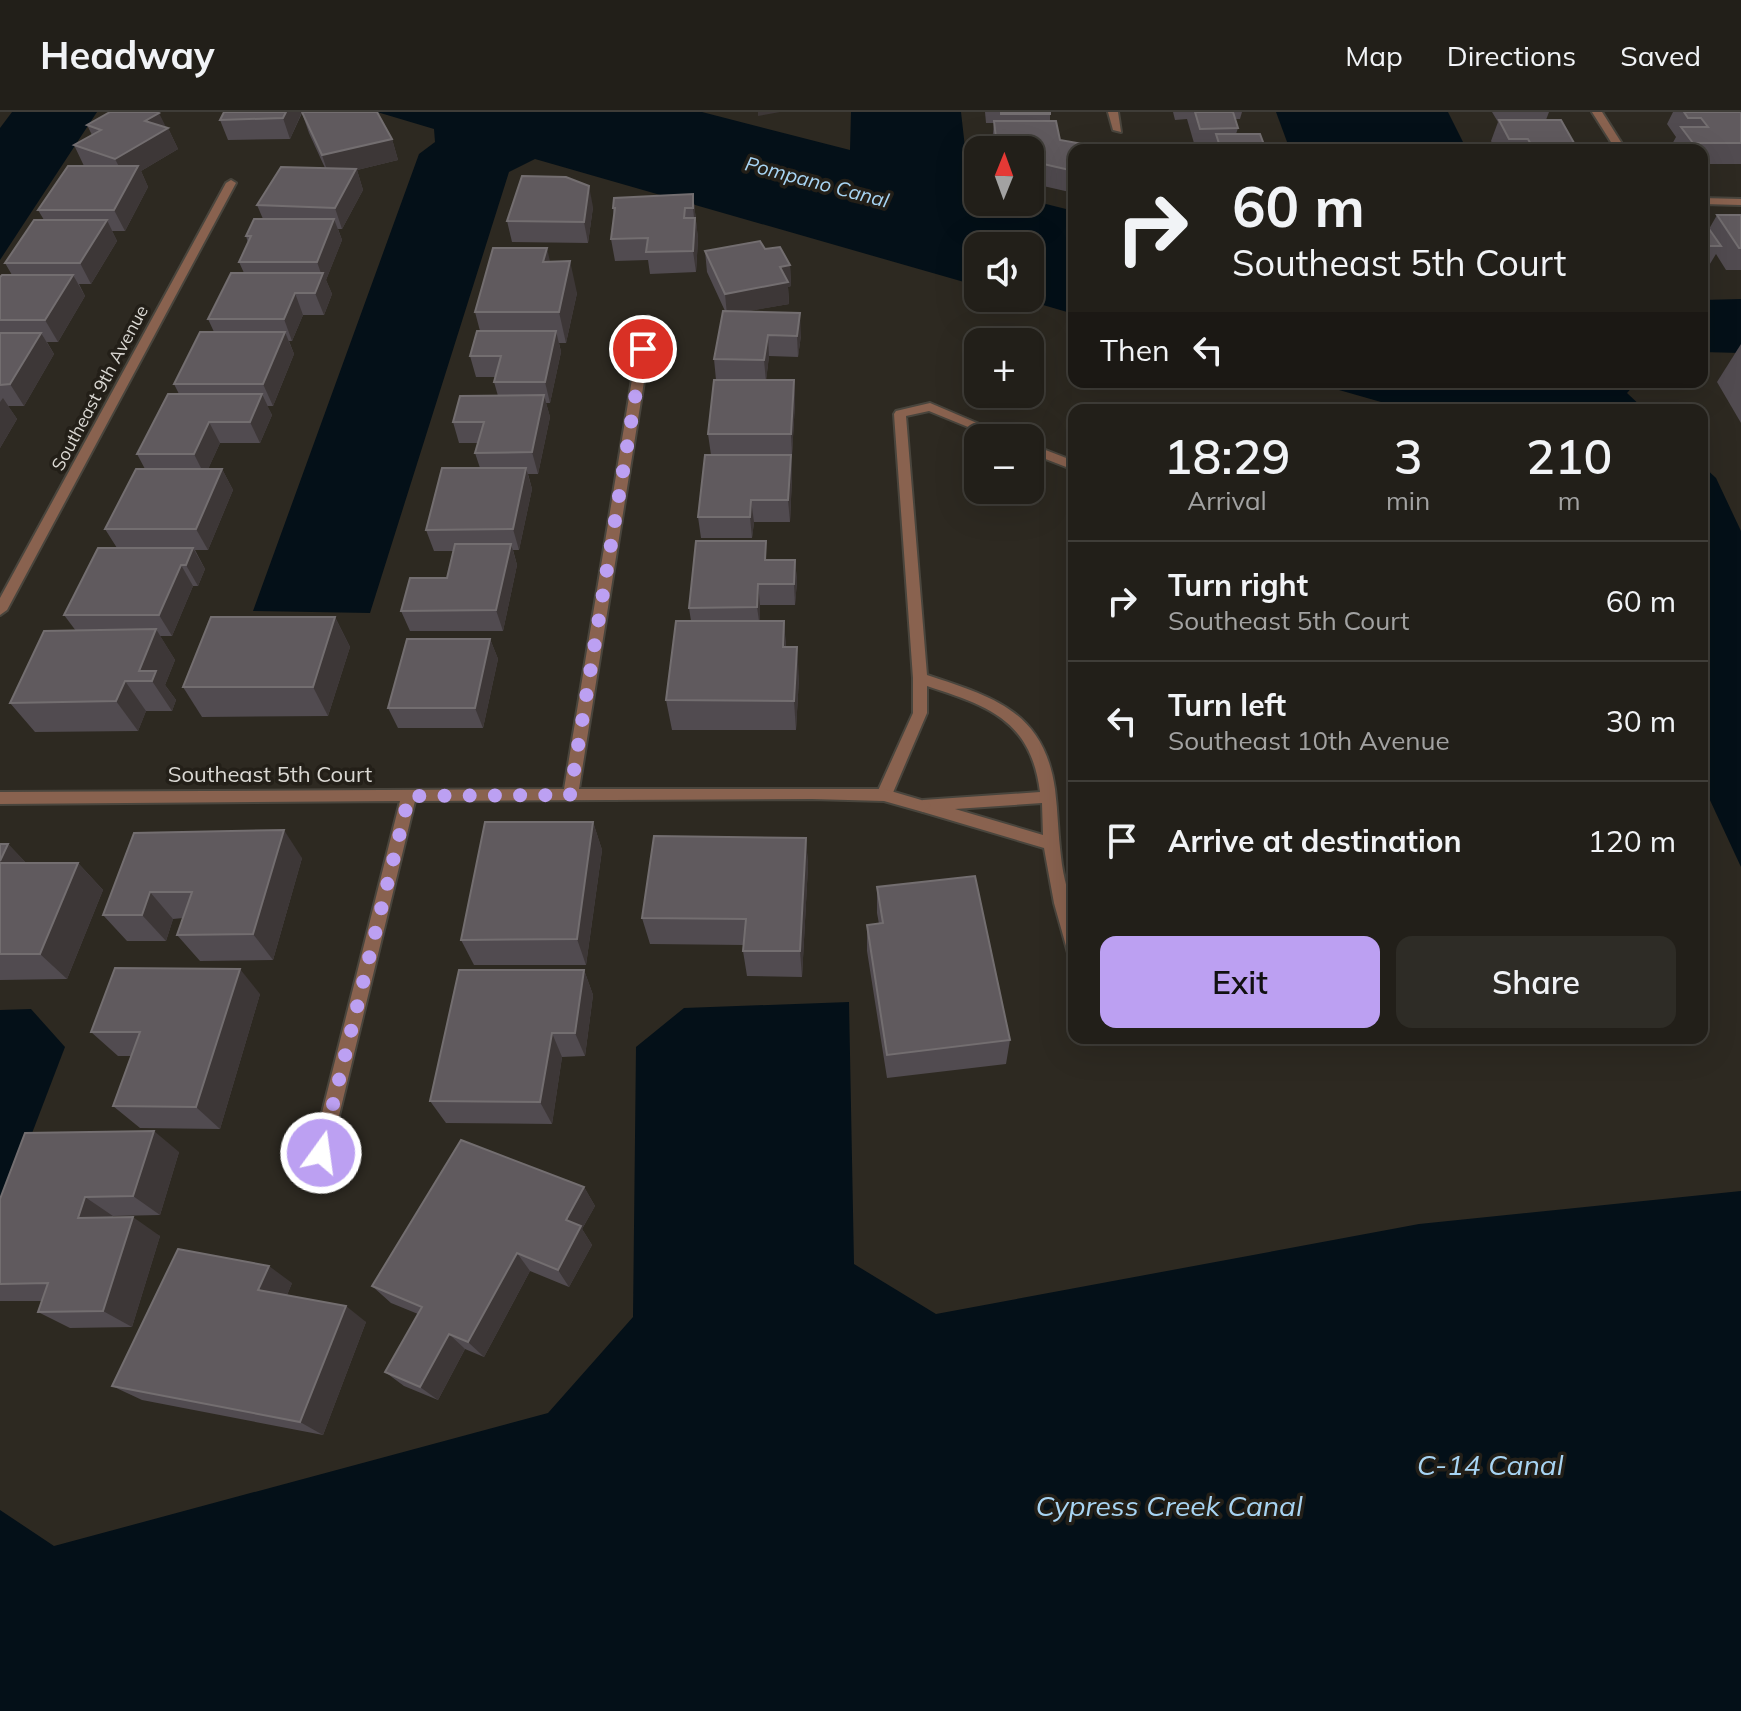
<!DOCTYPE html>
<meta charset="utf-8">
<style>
:root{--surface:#221f19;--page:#2e2c26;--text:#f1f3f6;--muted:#a2a2a2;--line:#3f3d38;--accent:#bca0f2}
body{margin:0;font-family:Mulish,sans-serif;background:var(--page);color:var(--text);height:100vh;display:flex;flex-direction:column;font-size:30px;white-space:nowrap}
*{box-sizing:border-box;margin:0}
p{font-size:26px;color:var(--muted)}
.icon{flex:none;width:44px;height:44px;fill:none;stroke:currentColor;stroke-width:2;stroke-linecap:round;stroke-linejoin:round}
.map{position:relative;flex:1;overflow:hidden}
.side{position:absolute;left:1068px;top:292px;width:640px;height:640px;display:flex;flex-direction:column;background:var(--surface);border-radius:16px;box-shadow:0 8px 32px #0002,0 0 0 2px var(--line)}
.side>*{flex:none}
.banner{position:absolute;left:1068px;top:32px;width:640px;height:244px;border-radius:16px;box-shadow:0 8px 32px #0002,0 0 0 2px var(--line);background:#221f19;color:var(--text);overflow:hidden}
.needle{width:52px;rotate:1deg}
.buttons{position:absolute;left:964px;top:24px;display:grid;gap:16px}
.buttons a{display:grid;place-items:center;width:80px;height:80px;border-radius:16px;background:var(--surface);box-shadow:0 8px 32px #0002,0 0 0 2px var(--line);font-size:40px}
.pin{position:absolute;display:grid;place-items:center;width:68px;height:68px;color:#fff;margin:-34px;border:4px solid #fff;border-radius:50%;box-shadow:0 2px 8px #0007}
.me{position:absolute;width:88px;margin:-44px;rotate:14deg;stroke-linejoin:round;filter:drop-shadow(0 0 6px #0008)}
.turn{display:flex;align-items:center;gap:28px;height:168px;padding:0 32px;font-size:36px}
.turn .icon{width:104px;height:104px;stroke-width:2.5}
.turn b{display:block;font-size:56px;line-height:68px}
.then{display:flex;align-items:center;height:76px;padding:0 32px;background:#0003;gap:16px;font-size:30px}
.eta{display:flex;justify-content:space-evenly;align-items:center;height:136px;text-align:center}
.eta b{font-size:48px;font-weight:600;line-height:56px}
.cta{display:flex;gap:16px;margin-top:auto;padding:16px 32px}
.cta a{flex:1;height:92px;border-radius:16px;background:var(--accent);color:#111;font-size:32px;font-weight:600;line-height:92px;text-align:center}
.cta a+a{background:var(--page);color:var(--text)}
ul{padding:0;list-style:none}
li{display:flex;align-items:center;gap:24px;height:120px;padding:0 32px;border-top:2px solid var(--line)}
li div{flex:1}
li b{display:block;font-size:30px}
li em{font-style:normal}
header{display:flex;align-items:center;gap:48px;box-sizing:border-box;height:112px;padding:0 40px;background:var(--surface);border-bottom:2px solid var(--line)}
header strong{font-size:38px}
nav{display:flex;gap:44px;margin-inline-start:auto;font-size:28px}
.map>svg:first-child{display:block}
.water{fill:#041018}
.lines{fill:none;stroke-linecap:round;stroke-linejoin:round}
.service-casing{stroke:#49453d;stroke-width:4}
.minor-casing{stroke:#49453d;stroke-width:4}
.service{fill:#89624f;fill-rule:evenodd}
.minor{fill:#89624f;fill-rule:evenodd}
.wall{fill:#514b50}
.shaded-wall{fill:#3d3737}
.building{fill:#605a5e;stroke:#736e70;stroke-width:2}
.route{stroke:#bca0f2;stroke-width:14;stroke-dasharray:0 25.2}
.labels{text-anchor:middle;stroke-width:7;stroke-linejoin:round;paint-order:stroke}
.far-street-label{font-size:18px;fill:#dad8d3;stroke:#231f18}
.far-water-label{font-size:20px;font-style:italic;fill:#a8d5f4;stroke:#231f18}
.street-label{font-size:22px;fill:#dad8d3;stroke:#231f18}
.near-water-label{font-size:28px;font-style:italic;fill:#a8d5f4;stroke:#231f18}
</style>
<header>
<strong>Headway</strong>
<nav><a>Map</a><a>Directions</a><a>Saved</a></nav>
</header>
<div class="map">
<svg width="1741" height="1599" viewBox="0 0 1741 1599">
<rect width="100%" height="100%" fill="#2d2921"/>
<!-- water -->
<g class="water">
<path d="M12,0H97L0,148V16Z"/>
<path d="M377,0H702L850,38L851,0H961L969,71L978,74V90H1030V88L1074,99V202L1019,186H1030V134H978V174L535,47L509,60L370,501L253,499L419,42L435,30L434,17Z"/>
<path d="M1276,0H1448L1467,38H1290Z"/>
<path d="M1741,187V241L1702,240V188Z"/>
<path d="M1311,270H1637L1627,281L1645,298H1409Z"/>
<path d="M1702,353L1716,366L1741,419V755L1702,671Z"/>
<path d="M849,890L854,1152L936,1202L1419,1112L1741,1079V1599H0V1398L54,1434L548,1301L633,1205L636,935L684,896Z"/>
<path d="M31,897L65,935L0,1105V898Z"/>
</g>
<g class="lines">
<!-- service casing -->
<g class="service-casing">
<g id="service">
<path d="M930,291L1012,326H995L929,299L906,304L927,563C993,585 1044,599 1055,677C1058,700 1058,723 1061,745C1063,766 1070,785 1074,806C1075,818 1074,831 1074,843L1068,841L1054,791L1044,736L923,700L915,694L923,688L1040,680C1031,608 988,594 927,574V601L892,683L884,689L876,683L913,601V566L894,302L896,299ZM1042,691L1043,723L955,697Z"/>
<path d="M1030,332L1074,349V358L1030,341Z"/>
</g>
</g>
<!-- minor casing -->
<g class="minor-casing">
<g id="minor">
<path d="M1108,0H1118L1121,20L1113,18Z"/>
<path d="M1592,0H1602L1626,38H1616Z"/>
<path d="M231,68L236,71L7,498L0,503V486L226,71Z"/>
<path d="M1702,86L1741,87V93L1702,92Z"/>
<path d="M648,204L654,207L579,677H884L928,690L931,694L923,700L884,689L812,687L415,689L330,1041L327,1047L321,1049L315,1047L312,1041L400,689L0,692V680L564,677L642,207Z"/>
</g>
</g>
<!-- service -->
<use href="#service" class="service"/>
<!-- minor -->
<use href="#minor" class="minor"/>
</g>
<!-- wall -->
<g class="wall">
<path d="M224,0H348L392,27L398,48L357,58L363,78L342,117H338L342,128L326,168L332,182L324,203H303L292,229H289L294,242L273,294H267L272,303L260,331H220L208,357H222L233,378L208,438H195L205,457L198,474H193L172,524H160L175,548L165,573L176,588L172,599H146L138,619L35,620L10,591L76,519L64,503L117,436L105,417L145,357L137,342L179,282L174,272L214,220L208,207L244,161L239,150L248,131L246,124L263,107L257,93L325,56L309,21L302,1L290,27L228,28L220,8Z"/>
<path d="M985,0H1050V9L1060,28L1074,38V81L1030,71V38H993L992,30L994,11H986Z"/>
<path d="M1173,0H1242L1240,7H1235L1238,16L1236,22L1266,38H1196L1187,7L1175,8Z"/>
<path d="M1492,0H1549L1546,8L1578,38H1496L1491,29L1498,10Z"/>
<path d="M1673,0H1741V52H1702V38H1672L1670,36L1676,25L1667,12Z"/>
<path d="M87,13L166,15L168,16L178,37L141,59L148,75L125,119H112L117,129L91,172H79L85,184L58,230H47L54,242L24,294H8L17,307L0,336V165L12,163L5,151L44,108L38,98L84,54L74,33L92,23Z"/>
<path d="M693,82L698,127L696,160L650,162L648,148L615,149L611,127L614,105L613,96Z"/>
<path d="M593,95L588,131L512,130L507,109Z"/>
<path d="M1717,103H1741V158H1726L1716,142L1702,165V107L1709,117Z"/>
<path d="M765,137L790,153L791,174L788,175L789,192L747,199L801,223L798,245L769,244L766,268H794L795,290L792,343H787H791L792,365L790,410H754L752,426H701L698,405L711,343L708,322L716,268L714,247L725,199L707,160L705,139Z"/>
<path d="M550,150L577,181L566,231H559L561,240L550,291H546L550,305L538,362H528L532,377L519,438H513L517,453L503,519H410L401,499L447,466L454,439H434L426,418L480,356L475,341L478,331H459L453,310L498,284L494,270L495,265H476L470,244L480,219L475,200Z"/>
<path d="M1741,232V311L1717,270Z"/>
<path d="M768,448H795L797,469L795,493H760V509H784L786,535L799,565L796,618H672L666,588L691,509L689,496Z"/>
<path d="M335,505L350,535L328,604L202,605L183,575Z"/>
<path d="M490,527L498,547L483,616H398L388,596Z"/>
<path d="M593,710L602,738L586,853H474L461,828Z"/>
<path d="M134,721L302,746L273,848L200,849L177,823L183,806L173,807L166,829H127L103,803Z"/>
<path d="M806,726L808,754L802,865L747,864L743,839L744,833L650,832L642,806Z"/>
<path d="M0,732H8L26,751H78L103,778L67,867L0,868Z"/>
<path d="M877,775L1010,928L1006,952L887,966L867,839V813L879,812L877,801Z"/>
<path d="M584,858L593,883L585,944L562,945L552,1012L446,1011L430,989Z"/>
<path d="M260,882L220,1017L140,1016L113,994L131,944H118L91,920Z"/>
<path d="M179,1040L160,1103L113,1104V1105L160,1124L132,1215L70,1216L38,1200L42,1189H0V1087Z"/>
<path d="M584,1075L595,1094L582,1117L592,1133L569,1175L530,1159L484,1245L465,1237L438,1288L404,1274L385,1260L418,1202L391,1191L372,1174Z"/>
<path d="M292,1171L287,1183L366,1210L323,1323L142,1288L112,1274Z"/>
</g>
<!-- shaded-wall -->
<g class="shaded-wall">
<path d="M286,0H302L290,27L283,6Z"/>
<path d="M758,0H780L758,4Z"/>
<path d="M159,1L167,17L168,16L178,37L141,59L148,75L125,119L114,98L126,68L115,47L145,9Z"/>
<path d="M392,27L398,48L357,58L363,78L342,117L335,96L329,64L322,43Z"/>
<path d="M589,74L593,95L588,131L584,110Z"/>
<path d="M693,82L698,127L696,160L693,139L695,115L693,96Z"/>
<path d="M334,107L342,128L326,168L332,182L324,203L315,181L322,164L317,150Z"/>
<path d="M107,108L117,129L91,172L80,151Z"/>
<path d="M547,136L554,168L543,150Z"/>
<path d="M570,149L577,181L566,231L559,200Z"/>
<path d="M790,153L791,174L788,175L789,192L727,203L725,182L780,155Z"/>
<path d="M73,163L85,184L58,230L45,208Z"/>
<path d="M295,181L303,203L292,229L284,207Z"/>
<path d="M800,201L801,223L798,245L797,224Z"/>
<path d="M556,219L561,240L550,291L545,270Z"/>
<path d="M285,220L294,242L273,294L263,272Z"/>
<path d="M41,221L54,242L24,294L10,272Z"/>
<path d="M768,223L769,244L766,270L764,248Z"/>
<path d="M794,268L795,290L792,343L791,322Z"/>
<path d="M262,282L272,303L260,331L250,310Z"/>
<path d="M544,283L550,305L538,362L532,340Z"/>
<path d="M3,286L17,307L0,336V290Z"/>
<path d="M209,310L220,331L205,364L194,342Z"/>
<path d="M791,343L792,365L790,410L788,388Z"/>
<path d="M526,356L532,377L519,438L513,417Z"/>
<path d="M222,357L233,378L208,438L196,417Z"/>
<path d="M751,388L754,410L752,426L750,405Z"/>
<path d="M511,432L517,453L503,519L496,498Z"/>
<path d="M193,436L205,457L198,474L186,453Z"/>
<path d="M795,448L797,469L795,493L794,472Z"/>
<path d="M181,453L193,474L172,524L159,503Z"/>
<path d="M758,472L760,493V516L757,495Z"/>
<path d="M335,505L350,535L328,604L313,575Z"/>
<path d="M784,509L786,540L783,535Z"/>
<path d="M156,517L175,548L165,573L176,588L172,599L152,569L139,559Z"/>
<path d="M490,527L498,547L483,616L475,596Z"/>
<path d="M797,535L799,565L796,618L794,589Z"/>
<path d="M125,569L146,599L138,619L116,589Z"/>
<path d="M593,710L602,738L586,853L577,827Z"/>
<path d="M284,718L302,746L273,848L253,822Z"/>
<path d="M806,726L808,754L802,865L800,839Z"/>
<path d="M8,732L34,759L0,752V749Z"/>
<path d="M78,751L103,778L67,867L40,842Z"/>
<path d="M150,780L173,807L166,829L142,803Z"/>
<path d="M240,857L260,882L220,1017L196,995Z"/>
<path d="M584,858L593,883L585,944L575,921Z"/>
<path d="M552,921L562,945L552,1012L540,990Z"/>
<path d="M154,1019L179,1040L160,1103L133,1084Z"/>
<path d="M584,1075L595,1094L582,1117L592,1133L569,1175L558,1158L566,1108Z"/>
<path d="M85,1085L113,1104L107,1125L78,1106Z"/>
<path d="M133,1105L160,1124L132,1215L103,1199Z"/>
<path d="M517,1141L530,1159L484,1245L468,1230Z"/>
<path d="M269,1154L292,1171L282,1195L258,1178Z"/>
<path d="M346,1194L366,1210L323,1323L300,1310Z"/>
<path d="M449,1222L465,1237L438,1288L420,1275Z"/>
</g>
<!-- building -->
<g class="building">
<path d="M110,0H157L159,1L145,9L168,16L115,47L74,33L101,18L87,13Z"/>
<path d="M224,0H286L283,6L220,8Z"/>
<path d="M302,0H377L392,27L322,43Z"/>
<rect x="1001" y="0" width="49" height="2"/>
<path d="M1195,0H1233L1238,16L1200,17Z"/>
<path d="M1684,0H1741V31H1693L1681,15H1708L1701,6H1688Z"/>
<path d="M1499,8H1561L1578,38H1534L1528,27H1509Z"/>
<path d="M994,9H1056L1060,28L1083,32L1082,38H1074V59L1030,49V38H1028L1031,34L996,26Z"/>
<path d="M1216,22H1260L1266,38H1221Z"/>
<path d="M68,54H138L114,98H38Z"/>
<path d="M281,55L356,57L335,96L257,93Z"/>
<path d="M522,64L566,65L589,74L584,110L507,109Z"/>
<path d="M693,82V96H685L684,106H695L693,139L646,140L648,126L611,127L615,96H613L614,86Z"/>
<path d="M1717,103H1741V136H1739Z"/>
<path d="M254,107H334L317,150H239L251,124H246Z"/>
<path d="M1702,107L1721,134H1702Z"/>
<path d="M34,108H107L80,151H5Z"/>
<path d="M760,129L765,137L780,135L790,153L780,155L788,170L725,182L705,139Z"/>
<path d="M493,136H547L543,150L570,149L559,200H475Z"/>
<path d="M231,161H323L315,181H295L284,207H208Z"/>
<path d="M2,163H73L45,208H0V165Z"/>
<path d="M723,199L800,201L797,224L768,223L764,248L714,247Z"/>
<path d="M477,219H556L545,270H494L501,244H470Z"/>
<path d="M200,220H285L263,272H174Z"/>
<path d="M0,221H41L10,272L0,273Z"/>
<path d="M714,268H794L791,322H708Z"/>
<path d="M168,282H262L250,310H209L194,342H137Z"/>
<path d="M544,283L532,340L475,341L484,310H453L460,284Z"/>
<path d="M705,343H791L788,388H751L750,405H698Z"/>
<path d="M442,356H526L513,417L426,418Z"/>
<path d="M136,357H222L196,417H105Z"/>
<path d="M696,429H766L765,448H795L794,472H758L757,495L689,496Z"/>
<path d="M455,432H511L496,498L401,499L410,466H447Z"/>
<path d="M98,436H193L186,453H181L159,503H64Z"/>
<path d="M211,505H335L313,575H183Z"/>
<path d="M676,509H784L783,535H797L794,589L666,588Z"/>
<path d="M156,517L139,559H156L152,569H125L116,589L10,591L44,519Z"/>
<path d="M407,527H490L475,596H388Z"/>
<path d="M485,710H593L577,827L461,828Z"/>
<path d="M284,718L253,822L177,823L192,780H150L142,803H103L134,721Z"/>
<path d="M654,724L806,726L800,839H743L746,807L642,806Z"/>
<path d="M0,732H8L0,749Z"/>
<path d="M0,751H78L40,842H0Z"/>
<path d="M975,764L1010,928L887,943L867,813L883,811L877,775Z"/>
<path d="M115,856L240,857L196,995L113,994L140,920H91Z"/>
<path d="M459,858H584L575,921H552L540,990L430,989Z"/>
<path d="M154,1019L133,1084L85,1085L78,1106L133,1105L103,1199L38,1200L48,1171L0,1172V1087L25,1021Z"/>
<path d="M461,1028L584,1075L566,1108L581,1114L558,1158L517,1141L468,1230L449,1222L420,1275L385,1260L422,1195L372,1174Z"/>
<path d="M178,1137L269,1154L258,1178L346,1194L300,1310L112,1274Z"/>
</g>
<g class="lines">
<!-- route -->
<path class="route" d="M321,1041L409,684L570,683L643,237"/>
</g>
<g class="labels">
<!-- far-street labels -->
<g class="far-street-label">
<text transform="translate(100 276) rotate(-62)" y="6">Southeast 9th Avenue</text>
</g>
<!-- far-water labels -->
<g class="far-water-label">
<text transform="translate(817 70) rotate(15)" y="7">Pompano Canal</text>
</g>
<!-- street labels -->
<g class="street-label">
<text x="270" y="670">Southeast 5th Court</text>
</g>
<!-- near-water labels -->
<g class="near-water-label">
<text x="1490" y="1363">C-14 Canal</text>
<text x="1169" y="1404">Cypress Creek Canal</text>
</g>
</g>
</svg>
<div class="buttons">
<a><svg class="needle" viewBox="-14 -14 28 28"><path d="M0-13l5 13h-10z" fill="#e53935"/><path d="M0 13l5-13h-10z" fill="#a2a2a2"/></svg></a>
<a><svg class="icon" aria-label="sound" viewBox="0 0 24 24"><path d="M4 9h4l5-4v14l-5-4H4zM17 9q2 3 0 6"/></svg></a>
<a>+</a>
<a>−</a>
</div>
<div class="pin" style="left:643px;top:237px;background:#d93025"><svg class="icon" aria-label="arrive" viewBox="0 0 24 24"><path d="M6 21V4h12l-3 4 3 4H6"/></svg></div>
<svg class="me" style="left:321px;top:1041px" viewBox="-20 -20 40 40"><circle r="17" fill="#bca0f2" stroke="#fff" stroke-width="3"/><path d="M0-11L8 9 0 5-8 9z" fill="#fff"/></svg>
<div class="banner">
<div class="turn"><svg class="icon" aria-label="right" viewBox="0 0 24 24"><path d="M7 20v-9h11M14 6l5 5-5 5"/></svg><div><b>60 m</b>Southeast 5th Court</div></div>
<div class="then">Then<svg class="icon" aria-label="left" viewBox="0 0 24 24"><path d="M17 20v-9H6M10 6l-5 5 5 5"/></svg></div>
</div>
<section class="side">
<div class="eta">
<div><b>18:29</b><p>Arrival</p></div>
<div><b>3</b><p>min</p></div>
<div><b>210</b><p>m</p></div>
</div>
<ul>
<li><svg class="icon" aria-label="right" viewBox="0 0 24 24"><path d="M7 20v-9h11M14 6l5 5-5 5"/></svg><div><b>Turn right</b><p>Southeast 5th Court</p></div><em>60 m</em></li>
<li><svg class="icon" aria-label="left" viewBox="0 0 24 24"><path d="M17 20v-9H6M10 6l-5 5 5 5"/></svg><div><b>Turn left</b><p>Southeast 10th Avenue</p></div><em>30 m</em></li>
<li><svg class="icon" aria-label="arrive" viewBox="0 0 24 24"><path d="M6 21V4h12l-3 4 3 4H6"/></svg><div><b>Arrive at destination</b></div><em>120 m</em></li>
</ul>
<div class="cta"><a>Exit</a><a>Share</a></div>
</section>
</div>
